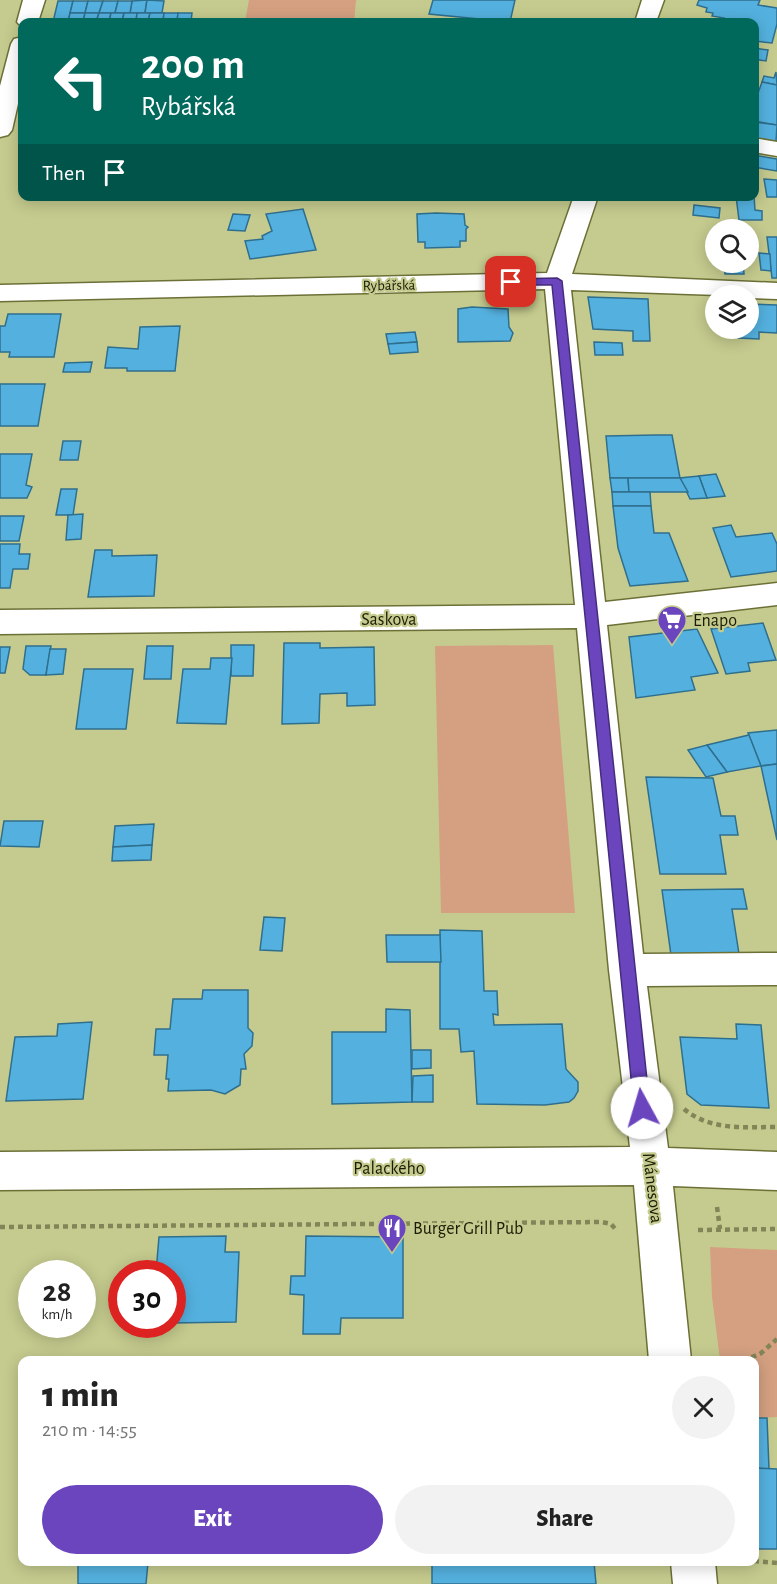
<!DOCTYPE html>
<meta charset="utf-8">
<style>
:root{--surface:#fff;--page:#f2f2f2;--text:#222;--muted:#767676;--accent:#6a45be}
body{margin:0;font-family:"Alegreya Sans",sans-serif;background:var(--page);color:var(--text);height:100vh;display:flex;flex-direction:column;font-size:22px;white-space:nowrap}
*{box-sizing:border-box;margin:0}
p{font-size:20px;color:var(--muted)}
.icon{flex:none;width:33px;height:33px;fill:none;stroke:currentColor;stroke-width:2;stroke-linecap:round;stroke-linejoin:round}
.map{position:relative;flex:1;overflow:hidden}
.details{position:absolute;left:18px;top:1356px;width:741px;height:210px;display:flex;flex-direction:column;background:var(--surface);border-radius:12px;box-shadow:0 3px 15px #0003}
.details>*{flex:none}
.banner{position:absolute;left:18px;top:18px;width:741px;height:183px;border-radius:12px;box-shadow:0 3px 15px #0003;background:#00695c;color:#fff;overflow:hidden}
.controls{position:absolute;left:705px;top:219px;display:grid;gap:12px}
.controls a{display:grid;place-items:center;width:54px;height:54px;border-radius:50%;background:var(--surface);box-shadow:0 3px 15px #0003;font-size:30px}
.speed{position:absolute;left:18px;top:1260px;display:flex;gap:12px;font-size:30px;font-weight:700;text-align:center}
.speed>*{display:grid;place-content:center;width:78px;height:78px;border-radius:50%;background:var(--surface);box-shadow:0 3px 15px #0003;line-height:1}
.speed small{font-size:15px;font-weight:400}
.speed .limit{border:9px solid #d22;background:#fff;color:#111}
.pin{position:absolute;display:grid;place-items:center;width:51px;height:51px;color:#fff;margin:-26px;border-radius:12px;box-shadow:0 3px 9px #0006}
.me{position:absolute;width:66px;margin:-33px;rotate:354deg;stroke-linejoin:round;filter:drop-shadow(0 0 4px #0008)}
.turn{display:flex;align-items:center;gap:21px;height:126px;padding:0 24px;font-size:27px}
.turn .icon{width:78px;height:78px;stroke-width:2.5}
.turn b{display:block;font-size:42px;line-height:51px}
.then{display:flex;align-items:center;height:57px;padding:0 24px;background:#0003;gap:12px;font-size:22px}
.round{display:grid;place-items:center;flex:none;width:63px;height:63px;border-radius:32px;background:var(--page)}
.head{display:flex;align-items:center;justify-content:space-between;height:102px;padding:0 24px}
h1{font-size:36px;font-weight:800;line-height:45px}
.button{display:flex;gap:12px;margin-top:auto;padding:12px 24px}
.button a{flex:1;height:69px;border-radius:36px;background:var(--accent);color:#fff;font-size:24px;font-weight:800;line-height:69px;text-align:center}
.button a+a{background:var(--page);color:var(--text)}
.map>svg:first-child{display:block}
.green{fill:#d4a081}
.building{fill:#54b1df;stroke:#2f6f8e;stroke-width:1.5}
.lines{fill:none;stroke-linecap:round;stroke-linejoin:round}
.minor-casing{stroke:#6c7036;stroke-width:3}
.path{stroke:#818557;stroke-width:4.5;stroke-dasharray:5 4;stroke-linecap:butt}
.minor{fill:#fff;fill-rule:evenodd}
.route{fill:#6a45be;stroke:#452d7c;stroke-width:1.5}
.labels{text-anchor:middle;stroke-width:4.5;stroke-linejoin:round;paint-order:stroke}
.far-street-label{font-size:15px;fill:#1b1c05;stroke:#c5cb8e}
.street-label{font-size:18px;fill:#1b1c05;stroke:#c5cb8e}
.poi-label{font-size:18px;fill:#1b1c05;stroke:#c5cb8e;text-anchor:start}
</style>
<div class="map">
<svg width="777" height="1584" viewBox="0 0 777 1584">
<rect width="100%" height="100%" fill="#c5cb8e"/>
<!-- green -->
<g class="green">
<path d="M249,0H356L354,22H245Z"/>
<path d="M553,645L575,913H441L435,646Z"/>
<path d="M710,1247L777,1250V1417L755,1418L754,1360H720L712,1297Z"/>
</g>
<!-- building -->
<g class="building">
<path d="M147,0L145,13H130L132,1Z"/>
<path d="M147,0L164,1L162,13H145Z"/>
<path d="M433,0H515L510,22L429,14Z"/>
<path d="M699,0H760L758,5L777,8V24L772,43L754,41V22H722L724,18L712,16L713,13L706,12L707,8L697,5Z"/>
<path d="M58,1H73L68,22H53Z"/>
<path d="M73,1H88L85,13H70Z"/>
<path d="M88,1H103L99,13H85Z"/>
<path d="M103,1H118L115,13H99Z"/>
<path d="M118,1H132L130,13H115Z"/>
<path d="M70,13H85L83,22H68Z"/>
<path d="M85,13H99L96,22H83Z"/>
<path d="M99,13H111L109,22H96Z"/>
<path d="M111,13H124L122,22H109Z"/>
<path d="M124,13H137L136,22H122Z"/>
<path d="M137,13H150L148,22H136Z"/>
<path d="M150,13H164L163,22H148Z"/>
<path d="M164,13H178L177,22H163Z"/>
<path d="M178,13H192L191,22H177Z"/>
<path d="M754,48L768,50L766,61L754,59Z"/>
<path d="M776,72L777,85L762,82L764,76L774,78Z"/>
<path d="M762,82L777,85V125L754,121V104Z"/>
<path d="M754,122L777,125L776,142L754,139Z"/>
<path d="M754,155L777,159V171L754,167Z"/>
<path d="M764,179L777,180V197H767Z"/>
<path d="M736,196H754L755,210L762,211V220H739Z"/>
<path d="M694,205L720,208L719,218L693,215Z"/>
<path d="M303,209L316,250L250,259L245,241L263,239L262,236L272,231L266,214Z"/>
<path d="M436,213L464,214L465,225L468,227L466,229V241H460V247L425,248V242H418L417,214Z"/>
<path d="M233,214L250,215L245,231L228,230Z"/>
<path d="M767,237H777V278H772Z"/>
<path d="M759,253L770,254L771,271L761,270Z"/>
<path d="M724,262H743L744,274H725Z"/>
<path d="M588,297L648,299L650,341H633V331L593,329Z"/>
<path d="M748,304L777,305V333L759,332V339L738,338L737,328H748Z"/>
<path d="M472,307L508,309L509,327L513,333L510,341L458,342V309Z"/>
<path d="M8,314H61L54,357H9L10,352H0V326H5Z"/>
<path d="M180,326L175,371H127V368H105L108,347L138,349L140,327Z"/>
<path d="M415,332L417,342L388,344L386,334Z"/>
<path d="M417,342L418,352L390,354L388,344Z"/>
<path d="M594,342L622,343L623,355H595Z"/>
<path d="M92,362L90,372H63L65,363Z"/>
<path d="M0,384H45L38,426H0Z"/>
<path d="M656,435H672L680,478H610L606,436Z"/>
<path d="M63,441H81L78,460H60Z"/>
<path d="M0,454H32L26,485L32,487L27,498H0Z"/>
<path d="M716,474L725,496L707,498L699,476Z"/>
<path d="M699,476L707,498L690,499L680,478Z"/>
<path d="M610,478H628L629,492H612Z"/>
<path d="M628,478H680L688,492H629Z"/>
<path d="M61,489H77L73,515H56Z"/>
<path d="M612,492H650L651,506H613Z"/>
<path d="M613,506H651L654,533H669L688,581L630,586L618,548Z"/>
<path d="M83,514L81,539L66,540L68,515Z"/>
<path d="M0,516H24L19,541H0Z"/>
<path d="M731,525L736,537L772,533L777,544V571L731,577L713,528Z"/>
<path d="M0,544H20L19,554H30L28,569H13L10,588H0Z"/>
<path d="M95,550H112V556L157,555L154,596L88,597Z"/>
<path d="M763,623L776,660L748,663L750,671L726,674L711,629Z"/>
<path d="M697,629L718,673L691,677L695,690L636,698L629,637Z"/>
<path d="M284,643H320V648L374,647L375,705L347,706V693L320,694L319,723L282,724Z"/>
<path d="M231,645H254L253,676H231Z"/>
<path d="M26,646H51L46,675H30L23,669Z"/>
<path d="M147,646H173L171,679H144Z"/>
<path d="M0,647H10L5,673H0Z"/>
<path d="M50,649H66L63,674L46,675Z"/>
<path d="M211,658H232L226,724L177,723L183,669H210Z"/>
<path d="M84,669H133L126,729H76Z"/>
<path d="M777,730V764L761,766L748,733Z"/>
<path d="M749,735L761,766L727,772L707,745Z"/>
<path d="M707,745L727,772L706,777L688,750Z"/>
<path d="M777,764V840L761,766Z"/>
<path d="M646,777L713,778L721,816H735L738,835H720L726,874H660Z"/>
<path d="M4,821H43L39,847L0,846Z"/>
<path d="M154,824L152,845L113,847L115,826Z"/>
<path d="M152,845L151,860L112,861L113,847Z"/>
<path d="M743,889L747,909H732L739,954L671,955L662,890Z"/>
<path d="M264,917L285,918L282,951L260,950Z"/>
<path d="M440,930L482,931L484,991H497L498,1015L493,1014L494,1025L562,1024L566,1069L578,1082V1091L574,1098L569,1102L545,1105L477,1104L474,1051L461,1052L459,1029H440Z"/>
<path d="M386,935H440L441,962H387Z"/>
<path d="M203,990H248V1028L253,1033L252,1046L244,1054L246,1069H241L240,1085L225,1094L211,1090L168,1091L169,1079H166L168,1055H154L156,1029H170L173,999H202Z"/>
<path d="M386,1009L410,1010L412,1102L332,1104V1032H386Z"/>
<path d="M92,1022L83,1099L6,1101L15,1037L57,1036L58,1024Z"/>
<path d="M736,1024L761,1025L769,1108L701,1105L687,1094L680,1037L737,1039Z"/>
<path d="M412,1050H431V1068L412,1069Z"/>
<path d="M433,1075V1102H412L413,1076Z"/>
<path d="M226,1236L225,1252H239L236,1322L172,1323V1274H139L156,1272L159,1237Z"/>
<path d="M306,1236L403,1237V1318H341L340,1334H303L304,1295L290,1294L291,1276H305Z"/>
<path d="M754,1418H767L769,1469L754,1468Z"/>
<path d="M754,1468L777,1469V1549H754Z"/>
<path d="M78,1562H148L146,1584H78Z"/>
<path d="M432,1562H594L596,1584H432Z"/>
</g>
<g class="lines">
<!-- minor casing -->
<g class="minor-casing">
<g id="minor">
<path d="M23,0H45L38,22H22V27L17,22Z"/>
<path d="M642,0H664L656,22H635Z"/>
<path d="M22,37V86L12,130L8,135L0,137V86L11,44L14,39Z"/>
<path d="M754,138L777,142V156L754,152Z"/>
<path d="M574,196H598L572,274L777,283V299L748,298V296L571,290L605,602L777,583V605L607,625L643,954L777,953V985L647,986L668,1148L777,1152V1190L673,1186L691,1360H649L634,1185L0,1190V1152L630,1147L609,970L577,628L0,634V610L575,605L545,289L0,301V285L547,273Z"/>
<path d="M671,1562H715L717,1584H673Z"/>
</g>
</g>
<!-- path -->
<g class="path">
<path d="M684,1109C711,1131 744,1127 777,1127"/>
<path d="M717,1207L720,1229"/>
<path d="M0,1227L602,1222L611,1224L617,1231"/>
<path d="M698,1230L777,1229"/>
<path d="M743,1360L760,1354L777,1339"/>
<path d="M754,1561L777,1563"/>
</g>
<!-- minor -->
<use href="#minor" class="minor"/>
</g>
<!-- route -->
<path class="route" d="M557,278L562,281L650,1108L648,1113L642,1115L637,1113L634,1108L552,285H511L505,282L511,279Z"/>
<!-- icons -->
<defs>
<g id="supermarket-pin" transform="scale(1.5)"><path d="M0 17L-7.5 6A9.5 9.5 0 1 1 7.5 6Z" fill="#6a45be" stroke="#c5cb8e"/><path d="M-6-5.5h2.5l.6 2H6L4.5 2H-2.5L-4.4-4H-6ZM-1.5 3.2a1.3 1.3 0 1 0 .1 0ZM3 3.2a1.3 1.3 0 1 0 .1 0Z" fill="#fff"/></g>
<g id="restaurant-pin" transform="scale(1.5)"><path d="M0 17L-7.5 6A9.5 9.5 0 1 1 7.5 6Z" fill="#6a45be" stroke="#c5cb8e"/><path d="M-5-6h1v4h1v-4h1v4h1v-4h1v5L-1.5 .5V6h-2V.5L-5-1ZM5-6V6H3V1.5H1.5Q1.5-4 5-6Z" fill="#fff"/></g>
</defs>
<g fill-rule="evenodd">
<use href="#supermarket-pin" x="672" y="620"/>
<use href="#restaurant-pin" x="392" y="1228"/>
</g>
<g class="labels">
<!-- far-street labels -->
<g class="far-street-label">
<text transform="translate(389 285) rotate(-1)" y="5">Rybářská</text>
</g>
<!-- street labels -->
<g class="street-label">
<text x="389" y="625">Saskova</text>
<text x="389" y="1174">Palackého</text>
<text transform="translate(653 1188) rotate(83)" y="6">Mánesova</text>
</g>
<!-- poi labels -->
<g class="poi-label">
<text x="693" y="626">Enapo</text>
<text x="413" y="1234">Burger Grill Pub</text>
</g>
</g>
</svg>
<div class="controls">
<a><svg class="icon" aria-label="search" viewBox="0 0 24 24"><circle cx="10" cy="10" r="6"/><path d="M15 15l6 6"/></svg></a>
<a><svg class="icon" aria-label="layers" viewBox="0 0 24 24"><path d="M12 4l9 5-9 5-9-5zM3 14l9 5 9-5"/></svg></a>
</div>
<div class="speed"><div>28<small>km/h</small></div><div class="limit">30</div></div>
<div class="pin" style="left:511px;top:282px;background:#d93025"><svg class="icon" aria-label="arrive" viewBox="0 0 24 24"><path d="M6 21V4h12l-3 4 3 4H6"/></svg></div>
<svg class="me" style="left:642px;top:1108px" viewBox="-20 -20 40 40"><circle r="19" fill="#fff"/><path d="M0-13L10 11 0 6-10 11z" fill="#6a45be"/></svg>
<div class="banner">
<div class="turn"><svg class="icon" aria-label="left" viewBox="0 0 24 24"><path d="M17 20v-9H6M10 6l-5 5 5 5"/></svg><div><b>200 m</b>Rybářská</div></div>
<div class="then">Then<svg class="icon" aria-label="arrive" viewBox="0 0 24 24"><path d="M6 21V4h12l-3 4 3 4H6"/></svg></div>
</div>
<section class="details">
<div class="head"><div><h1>1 min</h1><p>210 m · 14:55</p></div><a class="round"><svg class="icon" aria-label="close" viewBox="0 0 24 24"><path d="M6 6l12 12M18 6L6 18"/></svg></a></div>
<div class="button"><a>Exit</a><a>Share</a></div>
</section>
</div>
